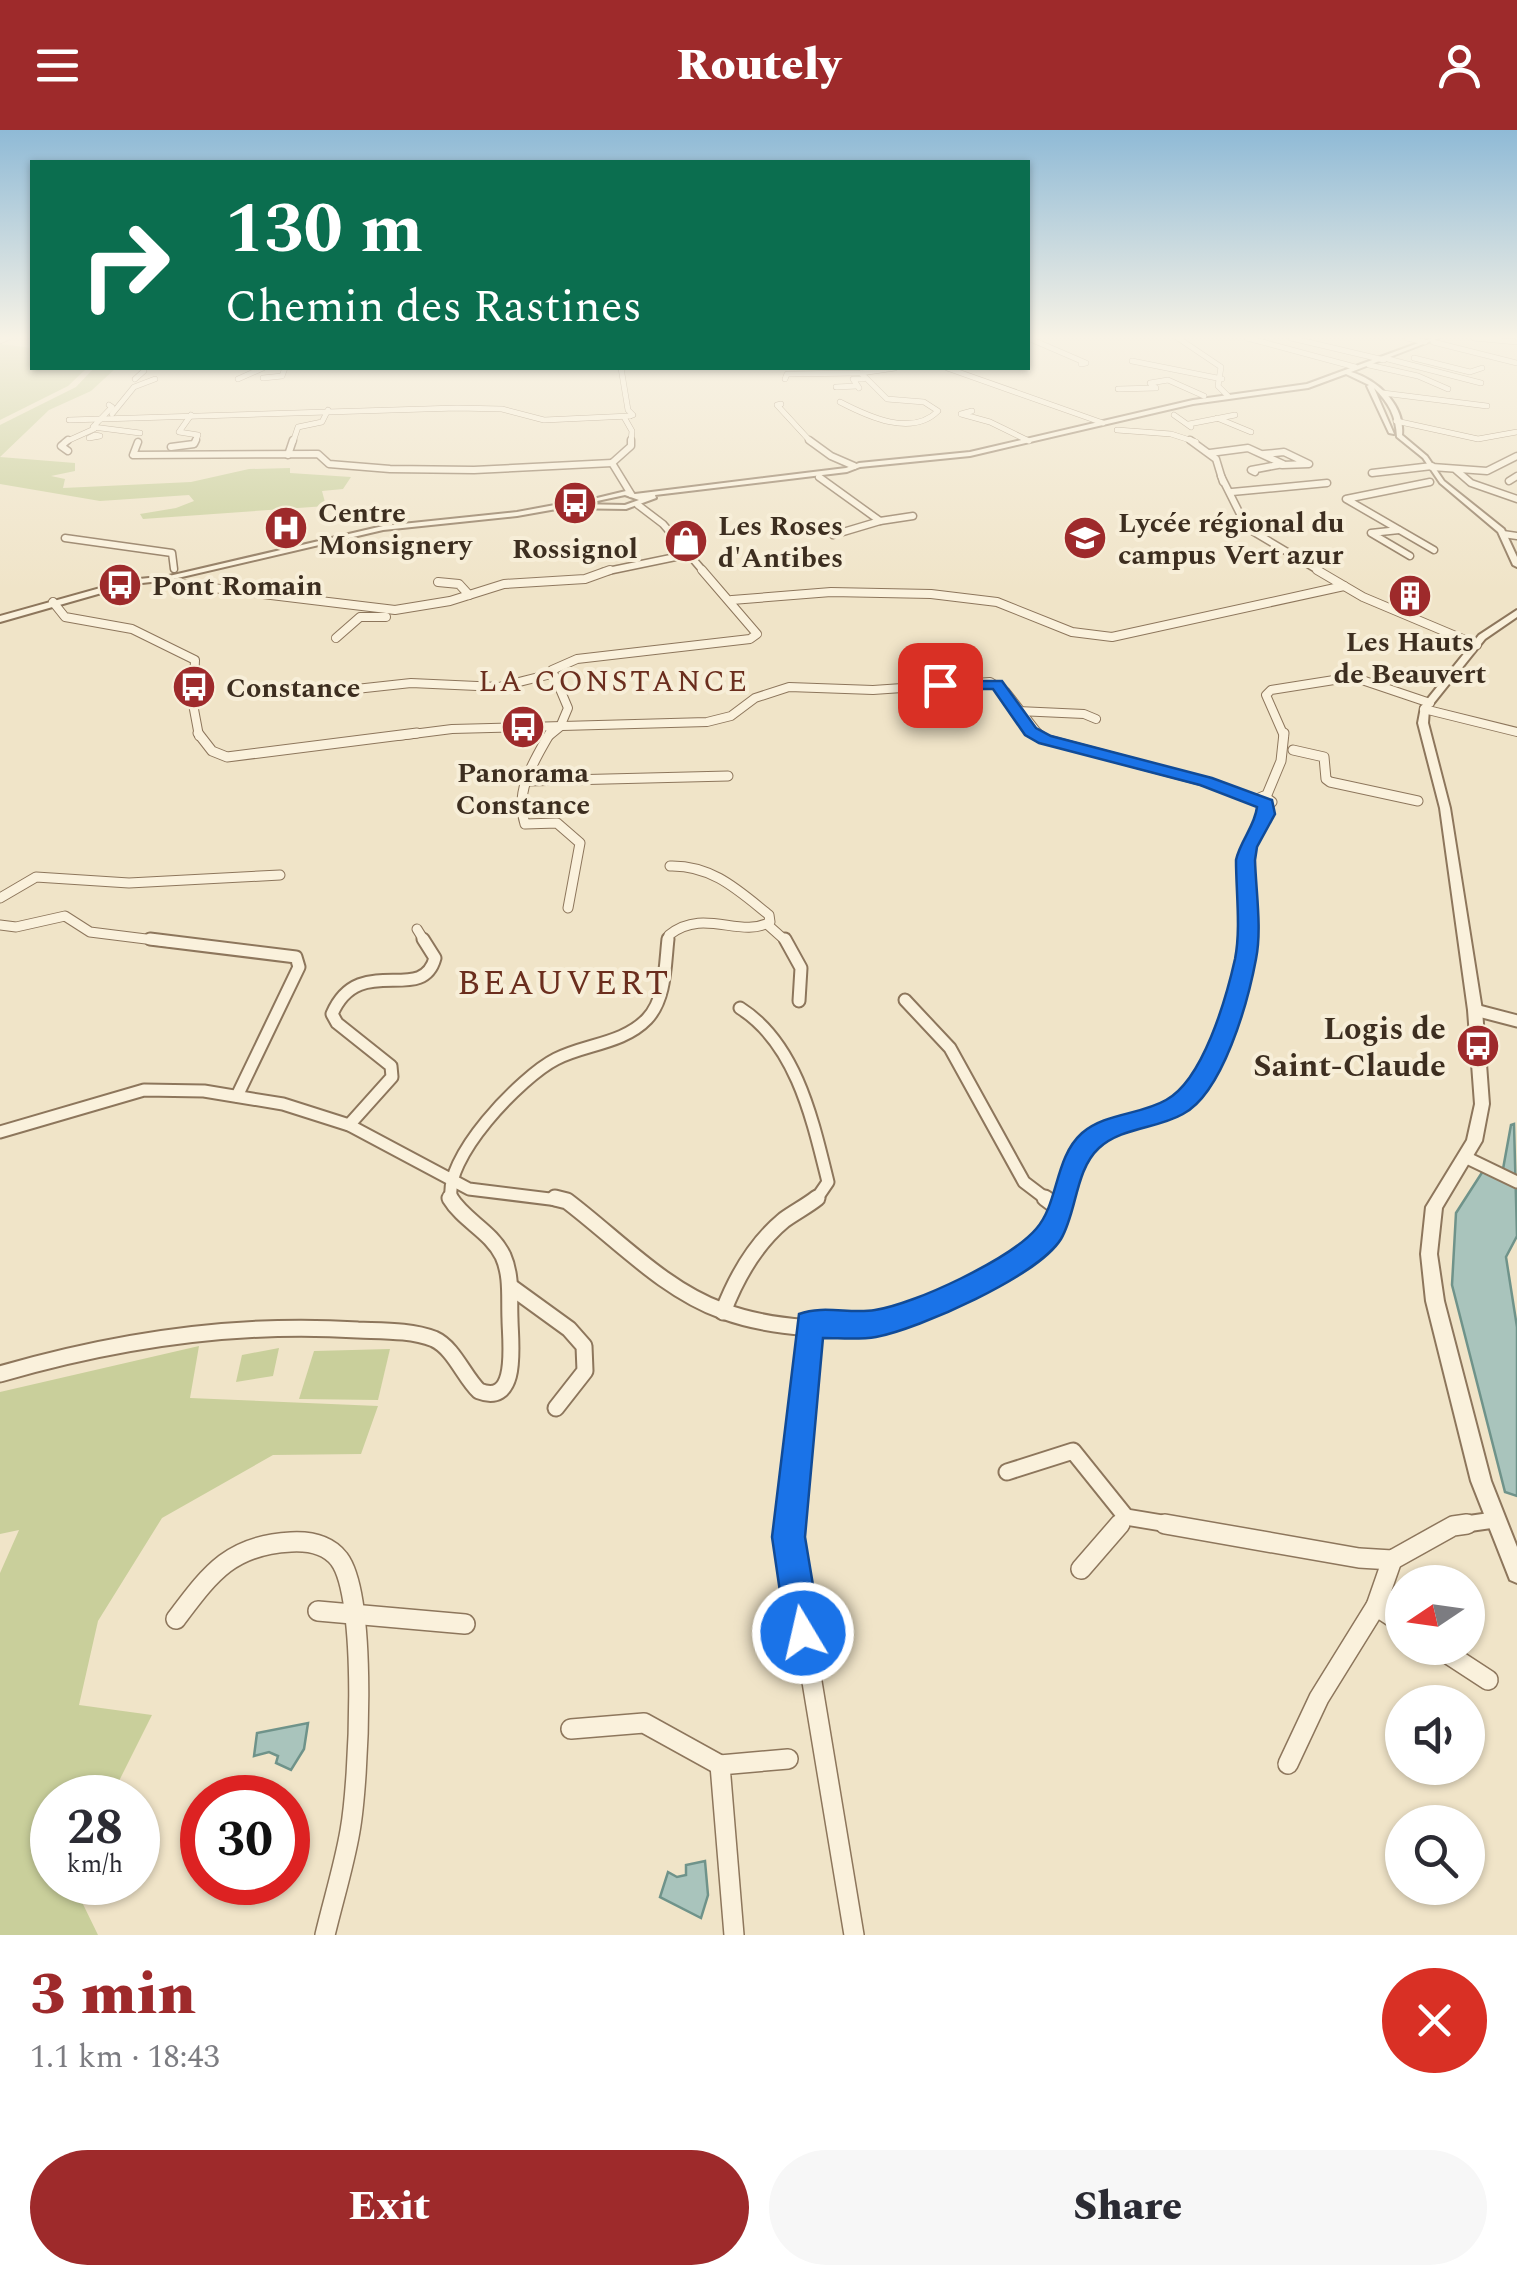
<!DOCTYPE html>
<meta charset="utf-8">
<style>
:root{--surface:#fff;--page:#f7f7f7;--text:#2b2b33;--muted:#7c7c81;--accent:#9e2a2b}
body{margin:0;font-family:Spectral,serif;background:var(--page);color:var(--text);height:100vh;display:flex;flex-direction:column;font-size:38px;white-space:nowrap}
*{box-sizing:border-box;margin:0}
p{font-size:32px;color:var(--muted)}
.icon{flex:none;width:55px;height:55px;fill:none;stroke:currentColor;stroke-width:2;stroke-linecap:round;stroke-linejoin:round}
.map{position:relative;height:1805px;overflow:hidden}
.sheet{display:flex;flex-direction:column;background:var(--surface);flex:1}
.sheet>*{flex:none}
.guide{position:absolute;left:30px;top:30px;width:1000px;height:210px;border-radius:0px;box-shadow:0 2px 8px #0004;background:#0b6e4f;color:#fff;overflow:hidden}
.needle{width:65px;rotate:257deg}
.controls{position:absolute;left:1385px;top:1435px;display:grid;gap:20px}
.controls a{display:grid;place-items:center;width:100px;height:100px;border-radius:50%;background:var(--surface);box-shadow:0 2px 8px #0004;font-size:50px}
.speed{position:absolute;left:30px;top:1645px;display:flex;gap:20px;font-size:50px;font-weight:700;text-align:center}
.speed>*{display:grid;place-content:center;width:130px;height:130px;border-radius:50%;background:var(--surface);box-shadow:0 2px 8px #0004;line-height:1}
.speed small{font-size:25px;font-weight:400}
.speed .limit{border:15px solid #d22;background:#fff;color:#111}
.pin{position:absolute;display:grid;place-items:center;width:85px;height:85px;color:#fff;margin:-42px;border-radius:20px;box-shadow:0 5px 15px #0006}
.me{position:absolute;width:110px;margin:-55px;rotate:351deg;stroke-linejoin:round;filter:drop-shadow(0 0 8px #0008)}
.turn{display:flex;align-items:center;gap:35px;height:210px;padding:0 30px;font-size:45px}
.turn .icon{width:130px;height:130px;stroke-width:2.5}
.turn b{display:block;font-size:70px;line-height:85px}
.round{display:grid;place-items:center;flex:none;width:105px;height:105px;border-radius:52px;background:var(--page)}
.overview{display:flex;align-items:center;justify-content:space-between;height:170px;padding:0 30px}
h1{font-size:60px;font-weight:800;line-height:75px;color:var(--accent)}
.action{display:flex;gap:20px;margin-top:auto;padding:20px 30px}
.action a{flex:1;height:115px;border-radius:60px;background:var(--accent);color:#fff;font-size:40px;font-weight:800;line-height:115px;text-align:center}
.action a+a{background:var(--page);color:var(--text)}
header{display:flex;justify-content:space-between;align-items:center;height:130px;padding:0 30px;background:var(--accent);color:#fff;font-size:45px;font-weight:800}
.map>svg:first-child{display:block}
.green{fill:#c9cf9b}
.water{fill:#a9c4bc;stroke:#6f938a;stroke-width:2.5}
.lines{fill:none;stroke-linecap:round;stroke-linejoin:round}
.minor-far6-casing{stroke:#8d765c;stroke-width:6}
.minor-far5-casing{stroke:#8d765c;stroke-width:9}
.minor-far4-casing{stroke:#8d765c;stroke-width:10}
.minor-far3-casing{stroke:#8d765c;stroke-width:11}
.minor-far2-casing{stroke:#8d765c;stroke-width:15}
.minor-far1-casing{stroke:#8d765c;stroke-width:19}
.minor-casing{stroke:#8d765c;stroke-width:22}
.tertiary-casing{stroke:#8d765c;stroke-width:4}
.minor-far6{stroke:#faf1dc;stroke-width:5}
.minor-far5{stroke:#faf1dc;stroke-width:6}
.minor-far4{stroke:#faf1dc;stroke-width:8}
.minor-far3{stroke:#faf1dc;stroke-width:9}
.minor-far2{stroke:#faf1dc;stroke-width:11}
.minor-far1{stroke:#faf1dc;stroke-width:15}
.minor{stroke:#faf1dc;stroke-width:19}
.tertiary{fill:#faf1dc;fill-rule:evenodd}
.route{fill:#1a73e8;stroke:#114b97;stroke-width:2.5}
.labels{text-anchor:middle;stroke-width:8;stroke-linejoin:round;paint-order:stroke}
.far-poi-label{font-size:28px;font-weight:bold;fill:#3d2e20;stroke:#f7eed8;text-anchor:start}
.far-neighbourhood-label{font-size:30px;letter-spacing:2.5px;fill:#6b2e1e;stroke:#f7eed8}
.poi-label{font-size:32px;font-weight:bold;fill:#3d2e20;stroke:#f7eed8;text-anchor:end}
.neighbourhood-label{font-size:35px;letter-spacing:2.5px;fill:#6b2e1e;stroke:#f7eed8}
</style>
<header><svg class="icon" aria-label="menu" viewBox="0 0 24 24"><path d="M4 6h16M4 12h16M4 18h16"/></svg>Routely<svg class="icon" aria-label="person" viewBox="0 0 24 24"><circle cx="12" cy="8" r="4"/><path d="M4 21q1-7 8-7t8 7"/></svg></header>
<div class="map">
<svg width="1517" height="1805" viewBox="0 0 1517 1805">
<rect width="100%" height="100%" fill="#f0e4c8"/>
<!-- green -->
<g class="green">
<path d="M0,214L32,218V238H87L68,256L0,290Z"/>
<path d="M94,238H116L91,261L49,280L0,327L75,333V341L51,346L65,349L63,358L191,352L249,339L290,338V343L351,347L343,359L322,361L326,376L143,389L140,384L176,378L194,371L189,365L100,371L0,354V295L76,257Z"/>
<path d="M199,1216L190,1268L378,1276L361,1324L273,1325L162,1388L98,1491L79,1575L152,1585L111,1667L52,1668V1752L84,1753L80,1768L98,1805H0V1443L19,1400L0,1404V1262Z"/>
<path d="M279,1218L273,1246L236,1252L242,1225Z"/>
<path d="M390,1219L378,1270L299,1269L314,1221Z"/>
</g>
<!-- water -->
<g class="water">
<path d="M1514,994L1517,1106L1506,1127L1517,1197V1366L1505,1362L1452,1155L1456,1083L1483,1041L1503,1039L1511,995Z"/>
<path d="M308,1593L304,1619L291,1640L276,1633L278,1626L269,1622L254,1626L257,1603Z"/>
<path d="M705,1731L708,1765L701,1788L660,1767L668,1742L677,1747L686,1745V1735Z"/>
</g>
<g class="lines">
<!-- minor-far6 casing -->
<g class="minor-far6-casing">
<g id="minor-far6">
<path d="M1028,208L1086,233L1081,234"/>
<path d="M1178,208L1221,237L1218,256L1228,266"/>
<path d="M1247,208L1355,237"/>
<path d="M1291,208L1384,230"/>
<path d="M1407,208L1425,212"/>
<path d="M1474,208L1517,212"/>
<path d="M0,211L7,208"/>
<path d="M1433,212L1517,233"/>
<path d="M1414,228L1470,242L1482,238"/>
<path d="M1388,229L1481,253"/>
<path d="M1132,231L1222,249"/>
<path d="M1369,235L1418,246L1448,259"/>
<path d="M621,238L628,280L633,285L630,286"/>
<path d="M947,238L1103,293"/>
<path d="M263,248L282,246L285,238"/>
<path d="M135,249L144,241"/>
<path d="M238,249L263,238"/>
<path d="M785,249L787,244L861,243L895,238"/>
<path d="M836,257L857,256"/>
<path d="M859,258L853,249H863"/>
<path d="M1118,259L1156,258L1150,253L1168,250L1204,266"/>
<path d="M1383,263L1487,276"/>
<path d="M840,272C869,287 912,307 938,281L924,272L887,269L861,243"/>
<path d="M781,274L777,275L811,312"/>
<path d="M109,275L112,277L93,297L140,303"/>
<path d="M972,281L961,284L990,292L1029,311"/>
<path d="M112,284L134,257L155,249"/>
<path d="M191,285L179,302L198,305L195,312"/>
<path d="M1174,285L1191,297"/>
<path d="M624,287L632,301L631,312"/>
<path d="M1217,288L1251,302"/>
<path d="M69,290L457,278L502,279L544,290L630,286"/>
<path d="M1396,291L1478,309L1517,302"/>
<path d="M1189,294L1235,285"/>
<path d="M1117,300L1171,304L1196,312"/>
<path d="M95,305L100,306L89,308Z"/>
<path d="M65,312L94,299"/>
<path d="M293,312L298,297L322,292L328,280"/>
</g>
</g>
<!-- minor-far5 casing -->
<g class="minor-far5-casing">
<g id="minor-far5">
<path d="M809,310L831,326L854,336"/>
<path d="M1190,310L1216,329L1223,352"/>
<path d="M138,312L133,325L318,324L329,334L390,339L474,340L612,333"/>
<path d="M171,317L194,314L196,310"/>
<path d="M68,321L61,316L68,310"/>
<path d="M1210,323L1248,318L1283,334L1251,340L1255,342"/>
<path d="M1264,324L1284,322L1309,334L1282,335"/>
<path d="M288,325L293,310"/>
<path d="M612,333L631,316V310"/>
<path d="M612,333L631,364"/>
<path d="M1432,337L1487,341L1517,326"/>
<path d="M1456,340L1471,353L1517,369"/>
<path d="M1372,343L1432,336"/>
<path d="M1221,346L1247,398L1321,442"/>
<path d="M819,347L880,391L833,405"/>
<path d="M1509,351L1517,346"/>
<path d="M1430,352L1346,369L1434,420"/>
<path d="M1232,362L1327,353"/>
<path d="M638,375L663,394L704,442"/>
<path d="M880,391L913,386"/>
<path d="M1399,400L1371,403L1410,426"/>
<path d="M1503,404L1517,406"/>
<path d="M65,408L172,423L174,439"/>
<path d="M603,442L690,424"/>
</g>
</g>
<!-- minor-far4 casing -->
<g class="minor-far4-casing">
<g id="minor-far4">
<path d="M1317,440L1363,467L1477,515"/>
<path d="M165,449L171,453L395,480L450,471L504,454L585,449L610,440"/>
<path d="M438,452L459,454L469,465"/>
<path d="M732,470L831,462L931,464L997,472L1072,502L1112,507L1344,456"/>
<path d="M53,472L65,487L132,499L195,530L193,574L199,606"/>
<path d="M336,508L360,487H386"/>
<path d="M356,559L411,553L499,557L551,544"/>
<path d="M1424,579L1517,602"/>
<path d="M1018,581L1084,584L1096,589"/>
<path d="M397,606L452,599L707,592L731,586L755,568L789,557L873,560L990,552L1006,562L1040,606"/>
<path d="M549,606L560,597L568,578L552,540L577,529L750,509L757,504L702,440"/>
<path d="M1284,606L1266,565L1271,560L1353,547L1430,573"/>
</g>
</g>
<!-- minor-far3 casing -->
<g class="minor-far3-casing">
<g id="minor-far3">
<path d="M198,603L212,621L227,627L417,603"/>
<path d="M550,603C534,631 514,661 525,694L557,693L580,713L568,778"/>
<path d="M1037,603L1045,609L1206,652L1262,673"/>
<path d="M1293,620L1324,627L1326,649L1330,652L1418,671"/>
<path d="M527,651L728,646"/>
<path d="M1266,667L1281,631L1284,603"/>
<path d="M0,768L36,747L129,753L280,745"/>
<path d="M0,795L16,797L65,786L90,802L170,812"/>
<path d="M768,795L787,812"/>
<path d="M417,799L425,812"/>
<path d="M668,812L669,805C704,777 740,809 770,792L769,785C738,760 712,735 670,736"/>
<path d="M1248,812L1246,730L1266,674L1272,672L1264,666L1257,669"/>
</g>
</g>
<!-- minor-far2 casing -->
<g class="minor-far2-casing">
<g id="minor-far2">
<path d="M150,809L296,827L299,837L237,966"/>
<path d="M785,809L801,838L799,871"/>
<path d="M905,870L950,918L1024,1052L1049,1071"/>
<path d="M740,878C797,914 813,992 828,1052L815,1071"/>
<path d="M1475,880L1517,891"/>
<path d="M349,995L392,947L391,936L337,893L332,884C359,821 422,876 435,828L423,809"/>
<path d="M0,1002L144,960L204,961L283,974L349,995L469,1059L566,1071"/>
<path d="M1465,1027L1517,1052"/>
<path d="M452,1071C440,1030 522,946 556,929C585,914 623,914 647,889C666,869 665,835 668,809"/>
<path d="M1061,1071C1074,1028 1088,1003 1134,992C1148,988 1164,985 1177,976C1219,944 1243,859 1249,809"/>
</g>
</g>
<!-- minor-far1 casing -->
<g class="minor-far1-casing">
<g id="minor-far1">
<path d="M555,1068L567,1071C616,1108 664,1160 723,1181C769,1198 841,1204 889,1193C930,1183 1018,1142 1043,1110C1052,1098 1057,1083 1062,1068"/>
<path d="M1045,1068L1061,1080"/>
<path d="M511,1157L569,1199L584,1216L585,1241L556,1278"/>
<path d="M723,1182C736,1148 755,1114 784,1090C795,1082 807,1076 817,1068"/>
<path d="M0,1244C117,1210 236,1192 358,1200C383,1201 411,1200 434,1209C454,1218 464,1247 479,1261C520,1277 510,1210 510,1189C509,1168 512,1146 503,1126C491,1101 464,1091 450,1068"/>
<path d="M1007,1342L1073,1321L1126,1387L1180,1396"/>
<path d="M789,1396L810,1194"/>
<path d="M1118,1396L1126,1387"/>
<path d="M1452,1396L1494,1390"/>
</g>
</g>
<!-- minor casing -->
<g class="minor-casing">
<g id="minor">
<path d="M789,1394L788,1407L854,1805"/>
<path d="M1165,1394L1359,1428L1392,1430L1453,1396L1467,1394"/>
<path d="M1081,1439L1120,1394"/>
<path d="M1376,1476L1402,1493"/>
<path d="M318,1481L465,1494"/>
<path d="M176,1489C210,1444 230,1415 291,1412C309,1411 327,1414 339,1429C368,1467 359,1651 350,1701C344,1736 333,1771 325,1805"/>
<path d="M1439,1518L1488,1550"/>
<path d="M571,1599L644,1593L720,1635"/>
<path d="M1288,1634L1319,1568L1376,1476L1392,1430"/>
<path d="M734,1805L720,1635L788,1629"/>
</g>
</g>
<!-- tertiary casing -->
<g class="tertiary-casing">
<g id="tertiary">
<path d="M1432,208H1439L1351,242C1378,250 1405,275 1402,305L1427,326L1444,351L1504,399L1517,427V437L1513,435L1498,402L1440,353L1423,328L1397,307C1396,286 1389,273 1374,258L1394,304L1389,303L1367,256L1369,255L1346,244L1308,258L1193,274L970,326L860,337L847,342L655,365L656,368L626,379L562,378L517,386L383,400L169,450L133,454L0,492V486L129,450L169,446L383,396L517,382L571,372L575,374L625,375L639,370L625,365L597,371L593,369L626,361L635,364L846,338L859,333L970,322L1193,270L1307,254Z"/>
<path d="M1517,480V487L1485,509L1429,579L1428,593L1450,678L1482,880L1489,974L1482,1011L1442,1078L1437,1124L1444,1171L1491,1351L1517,1417V1453L1510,1450L1471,1351L1426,1171L1421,1124L1426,1077L1467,1010L1475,974L1468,880L1440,678L1418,593L1421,577L1479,505Z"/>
</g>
</g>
<!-- minor-far6 -->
<use href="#minor-far6" class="minor-far6"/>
<!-- minor-far5 -->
<use href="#minor-far5" class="minor-far5"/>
<!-- minor-far4 -->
<use href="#minor-far4" class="minor-far4"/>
<!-- minor-far3 -->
<use href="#minor-far3" class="minor-far3"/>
<!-- minor-far2 -->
<use href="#minor-far2" class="minor-far2"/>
<!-- minor-far1 -->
<use href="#minor-far1" class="minor-far1"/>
<!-- minor -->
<use href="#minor" class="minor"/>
<!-- tertiary -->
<use href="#tertiary" class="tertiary"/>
</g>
<!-- sky -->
<linearGradient id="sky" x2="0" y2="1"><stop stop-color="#8fbad6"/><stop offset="0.45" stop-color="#f8f3e6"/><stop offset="1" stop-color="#f8f3e6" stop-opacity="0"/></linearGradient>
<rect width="1517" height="460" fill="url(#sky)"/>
<!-- route -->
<path class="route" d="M940,551H1002L1036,598L1051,606L1212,648L1272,670L1275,684L1257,717L1255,730C1256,762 1262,799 1256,829C1248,872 1223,963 1183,984C1157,999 1122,997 1099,1018C1075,1040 1077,1082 1061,1109C1038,1146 919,1199 876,1207C859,1210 840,1208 823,1208L805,1407L821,1503L816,1515L803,1520L791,1515L786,1503L772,1407L799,1184C823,1175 850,1184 875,1180C915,1174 1010,1129 1036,1099C1059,1073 1054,1028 1082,1003C1105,983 1140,985 1166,970C1203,950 1226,869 1235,829C1241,799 1236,762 1236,730C1240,711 1255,696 1257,677L1200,655L1039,613L1025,605L993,559H934L932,555Z"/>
<!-- icons -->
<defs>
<g id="bus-disc" transform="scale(2.25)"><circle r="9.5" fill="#9e2a2b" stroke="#f7eed8"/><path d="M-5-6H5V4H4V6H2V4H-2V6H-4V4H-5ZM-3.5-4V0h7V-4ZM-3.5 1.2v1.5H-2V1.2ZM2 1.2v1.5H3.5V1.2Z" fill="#fff"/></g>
<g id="hospital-disc" transform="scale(2.25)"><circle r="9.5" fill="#9e2a2b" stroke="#f7eed8"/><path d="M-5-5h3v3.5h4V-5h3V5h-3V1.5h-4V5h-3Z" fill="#fff"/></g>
<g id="school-disc" transform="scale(2.25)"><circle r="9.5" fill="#9e2a2b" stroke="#f7eed8"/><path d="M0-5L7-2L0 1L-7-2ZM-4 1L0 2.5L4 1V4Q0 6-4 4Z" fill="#fff"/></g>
<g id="shop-disc" transform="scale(2.25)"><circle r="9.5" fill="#9e2a2b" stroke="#f7eed8"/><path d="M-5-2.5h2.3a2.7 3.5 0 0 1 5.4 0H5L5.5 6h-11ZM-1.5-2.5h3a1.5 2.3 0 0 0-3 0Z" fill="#fff"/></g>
<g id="building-disc" transform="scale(2.25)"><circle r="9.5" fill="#9e2a2b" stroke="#f7eed8"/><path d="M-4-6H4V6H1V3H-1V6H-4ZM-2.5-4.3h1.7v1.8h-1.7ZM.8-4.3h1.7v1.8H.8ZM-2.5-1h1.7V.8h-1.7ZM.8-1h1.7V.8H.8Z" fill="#fff"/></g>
</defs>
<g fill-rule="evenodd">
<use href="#bus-disc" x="575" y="373"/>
<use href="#hospital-disc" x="286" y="398"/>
<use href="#school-disc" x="1085" y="408"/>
<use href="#shop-disc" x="686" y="411"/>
<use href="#bus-disc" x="120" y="455"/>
<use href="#building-disc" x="1410" y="466"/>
<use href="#bus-disc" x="194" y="557"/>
<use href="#bus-disc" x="523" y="597"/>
<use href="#bus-disc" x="1478" y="916"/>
</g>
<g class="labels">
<!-- far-poi labels -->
<g class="far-poi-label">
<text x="318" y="392">Centre<tspan x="318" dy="32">Monsignery</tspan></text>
<text x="1118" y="402">Lycée régional du<tspan x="1118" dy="32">campus Vert azur</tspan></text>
<text x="718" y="405">Les Roses<tspan x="718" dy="32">d'Antibes</tspan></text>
<text x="575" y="428" text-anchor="middle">Rossignol</text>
<text x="152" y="465">Pont Romain</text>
<text x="1410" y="521" text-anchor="middle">Les Hauts<tspan x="1410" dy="32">de Beauvert</tspan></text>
<text x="226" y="567">Constance</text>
<text x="523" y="652" text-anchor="middle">Panorama<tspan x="523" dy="32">Constance</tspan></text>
</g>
<!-- far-neighbourhood labels -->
<g class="far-neighbourhood-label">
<text x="614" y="561">LA CONSTANCE</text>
</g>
<!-- poi labels -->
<g class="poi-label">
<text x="1446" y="909">Logis de<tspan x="1446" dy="37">Saint-Claude</tspan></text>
</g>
<!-- neighbourhood labels -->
<g class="neighbourhood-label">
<text x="564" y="864">BEAUVERT</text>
</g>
</g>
</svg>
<div class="controls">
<a><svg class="needle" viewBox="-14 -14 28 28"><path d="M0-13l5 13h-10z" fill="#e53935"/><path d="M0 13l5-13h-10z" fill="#7c7c81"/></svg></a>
<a><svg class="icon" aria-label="sound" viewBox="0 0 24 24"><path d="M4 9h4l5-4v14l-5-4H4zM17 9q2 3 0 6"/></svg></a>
<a><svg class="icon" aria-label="search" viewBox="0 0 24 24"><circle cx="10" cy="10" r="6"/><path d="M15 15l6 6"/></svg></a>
</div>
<div class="speed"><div>28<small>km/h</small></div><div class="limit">30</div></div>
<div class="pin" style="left:940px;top:555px;background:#d93025"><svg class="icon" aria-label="arrive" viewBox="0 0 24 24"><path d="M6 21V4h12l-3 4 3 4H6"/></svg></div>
<svg class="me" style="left:803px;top:1503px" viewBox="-20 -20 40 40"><circle r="17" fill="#1a73e8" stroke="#fff" stroke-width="3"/><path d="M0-11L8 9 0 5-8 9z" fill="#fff"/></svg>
<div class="guide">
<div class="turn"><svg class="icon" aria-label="right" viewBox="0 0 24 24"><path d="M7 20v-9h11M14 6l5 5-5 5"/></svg><div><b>130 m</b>Chemin des Rastines</div></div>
</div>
</div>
<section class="sheet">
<div class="overview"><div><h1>3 min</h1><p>1.1 km · 18:43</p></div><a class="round" style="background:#d93025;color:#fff"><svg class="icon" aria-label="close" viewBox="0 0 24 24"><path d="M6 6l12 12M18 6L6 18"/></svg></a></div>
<div class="action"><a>Exit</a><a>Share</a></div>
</section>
